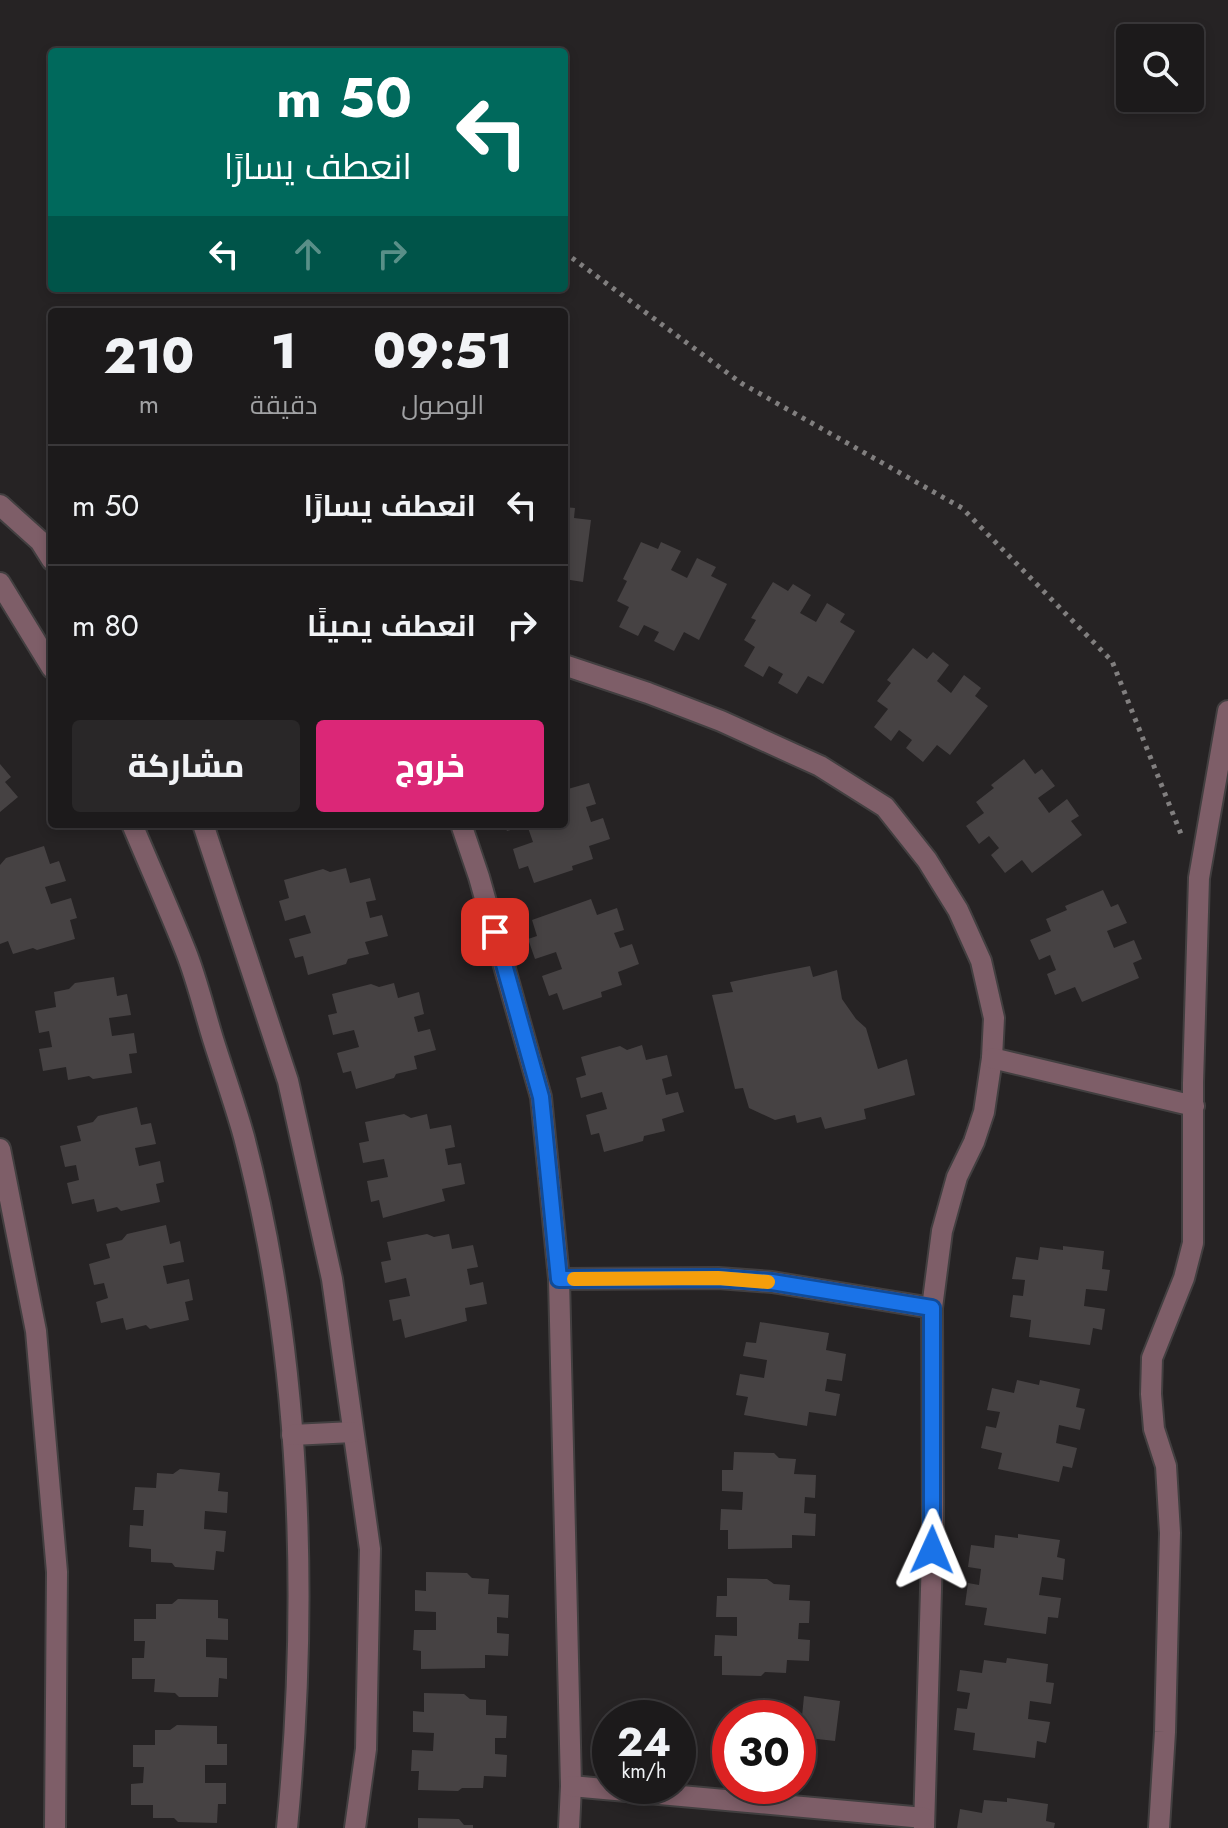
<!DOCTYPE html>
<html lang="ar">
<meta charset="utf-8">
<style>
:root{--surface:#1c1a1b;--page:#292728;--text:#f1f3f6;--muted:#a0a1a3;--line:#3a383a;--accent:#db2777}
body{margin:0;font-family:Jost,Cairo,sans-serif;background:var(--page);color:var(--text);direction:rtl;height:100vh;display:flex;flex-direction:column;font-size:30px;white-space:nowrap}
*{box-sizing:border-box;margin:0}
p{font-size:26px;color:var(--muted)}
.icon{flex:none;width:44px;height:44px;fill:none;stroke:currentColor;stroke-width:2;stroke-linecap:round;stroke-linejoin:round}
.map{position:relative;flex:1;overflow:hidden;direction:ltr}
.panel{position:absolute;left:48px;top:308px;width:520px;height:520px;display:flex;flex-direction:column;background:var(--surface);border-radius:8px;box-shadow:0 4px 12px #0003,0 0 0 2px var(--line);direction:rtl}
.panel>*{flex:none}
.top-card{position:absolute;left:48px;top:48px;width:520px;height:244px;border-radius:8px;box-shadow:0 4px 12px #0003,0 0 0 2px var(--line);direction:rtl;background:#00695c;color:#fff;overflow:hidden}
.tools{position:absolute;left:1116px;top:24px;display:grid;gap:16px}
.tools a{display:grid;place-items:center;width:88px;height:88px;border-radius:8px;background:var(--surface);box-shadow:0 4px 12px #0003,0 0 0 2px var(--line);font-size:40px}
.speed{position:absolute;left:592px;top:1700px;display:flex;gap:16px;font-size:40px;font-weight:700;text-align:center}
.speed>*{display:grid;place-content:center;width:104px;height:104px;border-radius:50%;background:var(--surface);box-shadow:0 4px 12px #0003,0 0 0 2px var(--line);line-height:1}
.speed small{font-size:20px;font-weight:400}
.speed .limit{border:12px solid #d22;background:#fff;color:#111}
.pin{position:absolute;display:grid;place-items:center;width:68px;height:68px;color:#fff;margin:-34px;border-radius:16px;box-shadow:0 4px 12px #0006}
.me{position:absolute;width:88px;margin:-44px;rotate:1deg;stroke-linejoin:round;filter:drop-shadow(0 0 6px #0008)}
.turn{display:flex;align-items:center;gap:28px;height:168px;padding:0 24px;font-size:36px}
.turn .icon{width:104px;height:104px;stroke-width:2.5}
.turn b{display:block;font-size:56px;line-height:68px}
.lanes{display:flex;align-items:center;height:76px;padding:0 24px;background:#0003;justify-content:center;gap:40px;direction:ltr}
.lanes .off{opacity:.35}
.eta{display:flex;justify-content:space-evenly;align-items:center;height:136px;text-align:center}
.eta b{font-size:48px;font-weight:800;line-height:56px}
.primary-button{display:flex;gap:16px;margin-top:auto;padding:16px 24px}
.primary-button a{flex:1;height:92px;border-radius:8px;background:var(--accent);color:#fff;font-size:32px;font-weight:800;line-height:92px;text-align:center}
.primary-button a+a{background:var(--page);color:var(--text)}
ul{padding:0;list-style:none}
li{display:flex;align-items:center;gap:24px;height:120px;padding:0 24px;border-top:2px solid var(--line)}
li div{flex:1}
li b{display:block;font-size:30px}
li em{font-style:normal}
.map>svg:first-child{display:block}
.building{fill:#464243}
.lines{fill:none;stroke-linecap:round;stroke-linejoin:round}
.minor-casing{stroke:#423f40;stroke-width:24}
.path{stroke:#817f7f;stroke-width:5;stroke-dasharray:4 6;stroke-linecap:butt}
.minor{stroke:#7e5e68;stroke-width:20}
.route-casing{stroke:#114b97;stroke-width:20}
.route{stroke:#1a73e8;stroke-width:14}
.slow{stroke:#f59e0b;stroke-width:14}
</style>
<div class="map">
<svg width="1228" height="1828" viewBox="0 0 1228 1828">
<rect width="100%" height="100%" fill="#262324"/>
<!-- building -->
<g class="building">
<path d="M564,507L575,508L574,518L591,520L583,582L564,579Z"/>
<path d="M641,542L658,549L661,542L681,551L671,570L687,578L697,558L716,567L711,576L727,584L699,640L684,632L674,651L654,641L659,632L644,625L638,636L619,627L629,607L617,601L627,581L623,579Z"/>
<path d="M773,582L788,591L793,584L811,595L800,613L816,622L827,603L845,614L840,622L855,631L823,684L808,676L797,694L778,683L783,674L769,666L763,677L744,666L755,647L744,640L756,620L751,618Z"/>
<path d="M913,648L927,659L933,652L949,665L937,681L951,693L964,675L981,688L975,696L988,706L950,755L937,745L923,762L906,748L912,740L899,730L891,741L874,727L888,709L877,701L891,683L887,680Z"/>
<path d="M1024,759L1035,774L1042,769L1055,786L1038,798L1049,813L1067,799L1079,816L1071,821L1082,835L1032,873L1022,860L1005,873L991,855L999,848L989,836L979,844L966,826L984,813L976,802L994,788L991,785Z"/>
<path d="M0,764L11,777L5,782L18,797L0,812Z"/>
<path d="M564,778L568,789L589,783L596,804L586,807L591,822L603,818L610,839L589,846L593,859L572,866L573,870L534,883L528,866L519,869L513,849L533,842L527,825L507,831L504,824H564Z"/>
<path d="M44,846L50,864L59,861L66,881L45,887L51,904L71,898L77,918L70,920L75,939L37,950L33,948L13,954L8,941L0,944V865L6,858Z"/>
<path d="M346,868L350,883L370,878L376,900L366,902L370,918L382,915L388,936L365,942L369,954L348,959L346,964L308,975L303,956L295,958L289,939L311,933L305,915L285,921L279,901L289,898L284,880L323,869L330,872Z"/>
<path d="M1103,890L1111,907L1118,904L1127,923L1107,931L1114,948L1134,940L1142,959L1133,963L1139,978L1082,1002L1075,987L1055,995L1047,974L1056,970L1050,955L1039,960L1030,940L1051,931L1046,919L1067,910L1065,906Z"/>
<path d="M591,899L597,915L617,908L624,930L614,933L620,948L632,944L639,964L618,972L622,985L601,992L602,997L563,1010L557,993L549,996L542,976L562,969L556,952L535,959L528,939L537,936L532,920Z"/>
<path d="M810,966L813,977L837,970L842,999L856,1019L866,1028L878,1069L907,1059L915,1095L864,1109L866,1119L825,1129L821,1117L797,1123L795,1115L775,1120L749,1108L743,1088L735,1089L712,995L733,992L730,982Z"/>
<path d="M114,977L117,996L127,994L131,1015L109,1018L112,1036L134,1033L137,1053L129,1054L132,1073L93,1079L89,1076L68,1080L66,1067L43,1071L39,1049L52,1047L49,1031L39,1033L35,1011L56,1007L54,992L69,989L75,983Z"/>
<path d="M394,983L398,998L419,992L424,1014L414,1017L418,1032L430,1029L436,1050L414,1056L417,1069L396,1074L394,1078L356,1089L351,1071L343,1073L337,1053L359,1047L354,1030L333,1035L328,1015L337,1013L332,994L371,984L379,987Z"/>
<path d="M642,1045L646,1060L667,1055L672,1076L662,1079L666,1095L678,1092L684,1112L662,1119L665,1131L644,1136L643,1141L604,1152L599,1133L591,1135L586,1115L607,1109L602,1092L581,1098L576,1078L586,1075L581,1057L620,1046L627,1050Z"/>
<path d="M137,1107L141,1125L151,1123L156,1144L135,1148L139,1166L160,1161L164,1182L156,1184L160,1202L121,1211L117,1207L97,1212L94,1199L72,1204L67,1183L79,1180L76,1165L65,1167L60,1146L81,1141L77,1126L93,1122L98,1116Z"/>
<path d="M404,1114L411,1118L427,1114L430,1129L451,1125L455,1147L445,1149L448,1165L461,1163L465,1184L442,1189L445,1201L383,1218L379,1200L371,1202L367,1181L388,1177L384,1159L363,1163L359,1143L369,1141L365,1122Z"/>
<path d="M166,1225L170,1244L180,1241L184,1262L163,1266L167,1284L189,1279L193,1300L185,1302L189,1320L150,1329L146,1325L126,1330L123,1318L101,1323L96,1302L108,1298L104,1283L94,1285L89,1264L110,1258L106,1244L122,1240L127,1234Z"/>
<path d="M427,1234L434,1237L449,1234L452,1249L473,1245L478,1267L467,1269L470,1285L483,1282L487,1304L465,1308L467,1321L405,1338L401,1319L393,1321L389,1300L410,1296L406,1278L385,1283L381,1262L391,1260L387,1242Z"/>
<path d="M1063,1246L1104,1251L1102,1269L1110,1270L1107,1291L1086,1289L1084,1306L1105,1309L1102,1330L1093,1328L1090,1345L1029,1337L1031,1320L1010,1317L1013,1295L1023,1296L1025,1280L1012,1279L1016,1257L1038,1260L1040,1247L1063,1250Z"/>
<path d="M760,1322L829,1333L826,1350L846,1354L842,1381L827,1379L825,1391L840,1394L836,1416L809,1412L807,1426L744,1415L748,1397L736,1395L740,1374L764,1378L767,1360L743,1356L746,1342L756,1343Z"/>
<path d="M1017,1380L1039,1385L1040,1380L1080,1389L1076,1407L1085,1409L1080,1430L1059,1425L1056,1443L1077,1448L1072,1468L1063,1466L1059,1482L998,1469L1002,1453L981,1448L986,1426L996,1428L1000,1412L987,1410L992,1388L1014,1393Z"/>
<path d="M734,1452L774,1453L779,1458L796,1459L794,1474L816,1475L815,1498L805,1497L804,1513L816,1514L815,1536L792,1535V1548L728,1549V1530H720L721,1509L742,1510L743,1492L722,1491V1470H733Z"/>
<path d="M180,1469L220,1473L218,1491L228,1492L227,1513L205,1511L204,1529L226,1531L224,1552L216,1551L214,1570L175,1567L172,1563L151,1562V1549L129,1547L130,1525L143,1526L144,1510H133L135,1487L156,1488L157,1473L173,1474Z"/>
<path d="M1018,1534L1060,1540L1057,1557L1065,1559L1063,1580L1042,1577L1039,1595L1061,1598L1058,1618L1048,1617L1046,1634L984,1625L987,1608L965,1605L968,1583L979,1585L981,1569L968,1567L971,1545L994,1548L995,1535L1018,1538Z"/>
<path d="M426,1572L467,1573L472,1578L489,1579L488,1594L509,1595L508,1618L497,1617V1633L509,1634L508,1656L485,1655V1668L421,1669V1651L413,1650L414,1630H436V1612L415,1611V1590L426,1591Z"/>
<path d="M727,1578L767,1579L774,1584L790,1585L789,1600L810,1601L809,1623H799L798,1639L810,1640L809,1661L787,1660L786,1673L765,1672L761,1676L722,1675V1656H714L715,1635L737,1636V1617H716L717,1596H727Z"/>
<path d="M178,1599L218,1600V1618L228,1619V1640L206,1639V1657L227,1658V1679L219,1678L218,1697H179L175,1693L154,1692L155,1679H132V1658H144L145,1641H134V1619H156V1604H172Z"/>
<path d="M1007,1658L1048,1664L1046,1682L1054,1683L1051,1704L1030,1701L1028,1719L1050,1722L1046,1743L1037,1741L1035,1758L973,1750L975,1733L954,1730L957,1708L967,1709L970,1693L957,1691L960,1670L982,1673L984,1660L1006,1663Z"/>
<path d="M424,1693L464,1694L470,1699L486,1700V1715L507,1716L506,1738H495V1754L507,1755L506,1777L484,1776L483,1788H462L458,1791L418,1790L419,1771H411L412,1750L433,1751L434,1733L413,1732V1711L424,1712Z"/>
<path d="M804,1696L840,1701L835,1741L800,1737Z"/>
<path d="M177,1725L217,1726V1744H227V1765H205V1783H226V1804H218L217,1823L178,1822L174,1818H153V1805H131V1784L143,1783L144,1767H133V1745H155V1730H170Z"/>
<path d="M1007,1798L1048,1804L1046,1821L1055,1823L1054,1828H957L960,1809L982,1813L984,1800L1007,1802Z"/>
<path d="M418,1818L459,1819L464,1825H473V1828H418Z"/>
</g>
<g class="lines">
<!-- minor casing -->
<g class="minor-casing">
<g id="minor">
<path d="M0,505L40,541L52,560"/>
<path d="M0,583L52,668"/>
<path d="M564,665L648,693L721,721L820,766L885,807L927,860L958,910L981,961L994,1018L992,1058L984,1112L974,1142L957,1177L942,1231L932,1308L933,1521L924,1828"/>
<path d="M132,824C150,867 169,909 186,952C197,980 204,1010 213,1039C223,1071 235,1104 244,1137C302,1357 309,1602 287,1828"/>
<path d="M203,824L288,1081L332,1279L370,1549L366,1749L355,1828"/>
<path d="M461,824L479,877L541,1097L559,1279L571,1786L569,1828"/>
<path d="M992,1058L1194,1106"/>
<path d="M0,1149L36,1331L57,1572L55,1828"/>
<path d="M559,1279L718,1278L772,1282L932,1308"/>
<path d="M292,1435L353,1432"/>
<path d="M571,1786L924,1818"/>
<path d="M1159,1828L1165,1732L1170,1533L1166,1466L1154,1429L1151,1394L1152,1358L1184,1278L1193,1243V1083L1199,878L1228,711"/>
</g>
</g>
<!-- path -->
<path class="path" d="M564,252L741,383L962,508L1112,661L1181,834"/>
<!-- minor -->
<use href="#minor" class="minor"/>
</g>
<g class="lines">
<!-- route casing -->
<g class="route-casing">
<path id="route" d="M495,932L541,1097L559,1279L718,1278L772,1282L932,1308V1550"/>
</g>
<!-- route -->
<use href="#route" class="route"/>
<!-- slow -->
<path class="slow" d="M574,1279L718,1278L768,1282"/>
</g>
</svg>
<div class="tools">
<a><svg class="icon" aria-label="search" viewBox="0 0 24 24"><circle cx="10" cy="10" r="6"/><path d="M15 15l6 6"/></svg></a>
</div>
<div class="speed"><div>24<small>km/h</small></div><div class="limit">30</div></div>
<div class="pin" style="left:495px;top:932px;background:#d93025"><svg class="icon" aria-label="arrive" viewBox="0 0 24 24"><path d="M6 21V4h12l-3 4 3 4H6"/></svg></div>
<svg class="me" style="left:932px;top:1550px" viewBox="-20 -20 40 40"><path d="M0-17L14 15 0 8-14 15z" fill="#1a73e8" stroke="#fff" stroke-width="4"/></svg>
<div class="top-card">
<div class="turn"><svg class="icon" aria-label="left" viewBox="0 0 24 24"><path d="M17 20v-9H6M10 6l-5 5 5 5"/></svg><div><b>50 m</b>انعطف يسارًا</div></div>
<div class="lanes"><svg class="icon" aria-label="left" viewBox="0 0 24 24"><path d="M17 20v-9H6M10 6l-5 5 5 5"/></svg><svg class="icon off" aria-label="ahead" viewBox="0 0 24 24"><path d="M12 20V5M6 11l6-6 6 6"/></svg><svg class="icon off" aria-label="right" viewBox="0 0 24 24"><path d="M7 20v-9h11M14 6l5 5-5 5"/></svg></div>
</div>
<section class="panel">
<div class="eta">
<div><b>09:51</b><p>الوصول</p></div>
<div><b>1</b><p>دقيقة</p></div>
<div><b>210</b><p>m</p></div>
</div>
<ul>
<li><svg class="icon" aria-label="left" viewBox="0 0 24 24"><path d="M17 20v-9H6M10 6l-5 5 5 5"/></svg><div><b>انعطف يسارًا</b></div><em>50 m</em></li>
<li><svg class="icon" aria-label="right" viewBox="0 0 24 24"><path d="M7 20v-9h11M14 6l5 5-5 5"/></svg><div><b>انعطف يمينًا</b></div><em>80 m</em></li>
</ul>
<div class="primary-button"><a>خروج</a><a>مشاركة</a></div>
</section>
</div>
